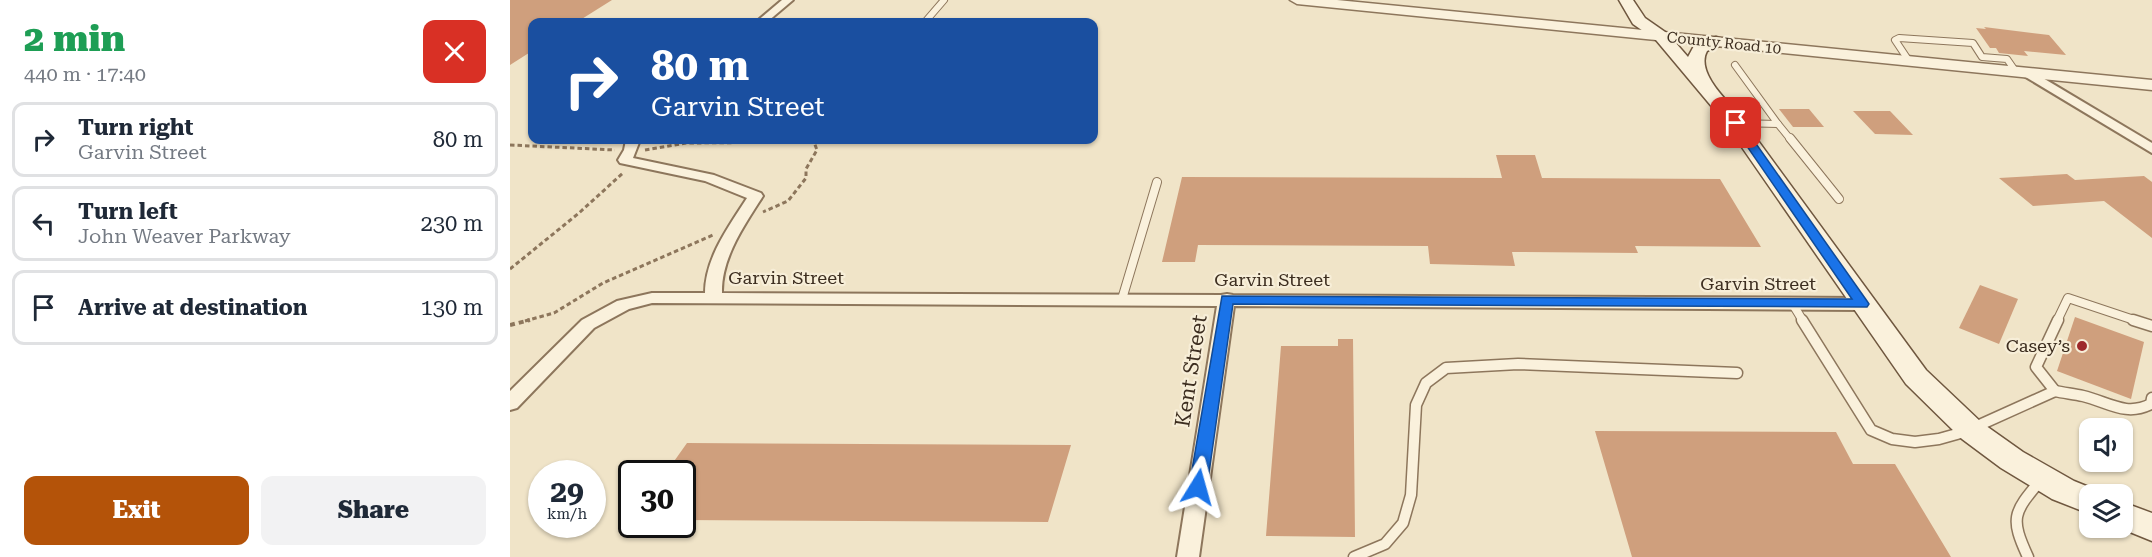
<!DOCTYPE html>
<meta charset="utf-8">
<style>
:root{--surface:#fff;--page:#f2f2f3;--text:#1f2937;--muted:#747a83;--line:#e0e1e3;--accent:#b45309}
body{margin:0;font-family:"Roboto Serif",serif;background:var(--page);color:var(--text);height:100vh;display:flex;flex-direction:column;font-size:22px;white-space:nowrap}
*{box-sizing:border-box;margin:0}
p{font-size:20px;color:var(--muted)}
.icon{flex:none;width:33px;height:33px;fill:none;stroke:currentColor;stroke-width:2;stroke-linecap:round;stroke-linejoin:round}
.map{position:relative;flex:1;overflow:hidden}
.details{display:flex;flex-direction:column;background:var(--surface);width:510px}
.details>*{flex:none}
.guide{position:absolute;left:18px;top:18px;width:570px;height:126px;border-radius:12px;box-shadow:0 2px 4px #0004;background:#1a4fa0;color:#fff;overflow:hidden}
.fabs{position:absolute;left:1569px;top:418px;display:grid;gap:12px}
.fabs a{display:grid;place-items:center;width:54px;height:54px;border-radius:12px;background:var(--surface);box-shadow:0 2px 4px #0004;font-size:30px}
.speed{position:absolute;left:18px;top:460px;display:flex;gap:12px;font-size:30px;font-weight:700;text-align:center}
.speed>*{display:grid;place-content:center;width:78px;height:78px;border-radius:50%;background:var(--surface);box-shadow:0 2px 4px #0004;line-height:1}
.speed small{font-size:15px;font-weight:400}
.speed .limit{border:3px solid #111;border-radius:9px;background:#fff;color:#111}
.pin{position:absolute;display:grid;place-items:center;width:51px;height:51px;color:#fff;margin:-26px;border-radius:12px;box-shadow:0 3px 9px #0006}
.me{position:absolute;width:66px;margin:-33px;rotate:8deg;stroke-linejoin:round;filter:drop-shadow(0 0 4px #0008)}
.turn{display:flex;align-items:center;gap:21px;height:126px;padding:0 24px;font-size:27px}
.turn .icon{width:78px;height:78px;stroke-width:2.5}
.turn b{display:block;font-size:42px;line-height:51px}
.round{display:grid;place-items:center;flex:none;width:63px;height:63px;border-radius:12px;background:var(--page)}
.summary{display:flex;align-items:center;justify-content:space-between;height:102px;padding:0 24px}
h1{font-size:36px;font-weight:800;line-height:45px;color:#1e9e55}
.action{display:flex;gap:12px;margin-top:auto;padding:12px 24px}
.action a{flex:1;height:69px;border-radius:12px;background:var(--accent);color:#fff;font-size:24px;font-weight:800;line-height:69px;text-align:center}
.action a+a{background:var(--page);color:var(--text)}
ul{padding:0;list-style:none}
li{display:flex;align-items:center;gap:18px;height:75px;margin:0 12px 9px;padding:0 12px;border:3px solid var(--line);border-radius:12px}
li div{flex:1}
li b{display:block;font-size:22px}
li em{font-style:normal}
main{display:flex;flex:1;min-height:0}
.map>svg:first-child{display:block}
.building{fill:#cf9f7d}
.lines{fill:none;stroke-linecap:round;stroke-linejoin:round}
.service-far2-casing{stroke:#8d765c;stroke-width:8}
.service-far1-casing{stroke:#8d765c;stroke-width:10}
.service-casing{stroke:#8d765c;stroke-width:13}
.minor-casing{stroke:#8d765c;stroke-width:4}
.tertiary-casing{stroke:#8d765c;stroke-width:3}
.secondary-casing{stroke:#6f573f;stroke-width:3}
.path-far1{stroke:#8d765c;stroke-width:3;stroke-dasharray:4.5 3;stroke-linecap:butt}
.path{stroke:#8d765c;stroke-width:4;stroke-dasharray:5 4;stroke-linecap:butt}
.service-far2{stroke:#faf1dc;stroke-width:6}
.service-far1{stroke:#faf1dc;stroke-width:8}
.service{stroke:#faf1dc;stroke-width:10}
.minor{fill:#faf1dc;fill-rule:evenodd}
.tertiary{fill:#faf1dc;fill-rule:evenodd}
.secondary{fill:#faf1dc;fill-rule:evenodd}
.route{fill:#1a73e8;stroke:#114b97;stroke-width:1.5}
.poi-dot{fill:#9e2a2b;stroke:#f7eed8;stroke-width:2}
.labels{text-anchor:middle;stroke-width:4.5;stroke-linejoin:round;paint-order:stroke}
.far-street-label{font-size:15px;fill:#3d2e20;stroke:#f7eed8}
.street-label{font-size:18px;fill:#3d2e20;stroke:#f7eed8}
.poi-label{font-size:18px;fill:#3d2e20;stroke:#f7eed8;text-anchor:end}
.near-street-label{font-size:21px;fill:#3d2e20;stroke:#f7eed8}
</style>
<main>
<section class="details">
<div class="summary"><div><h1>2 min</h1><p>440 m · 17:40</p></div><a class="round" style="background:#d93025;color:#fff"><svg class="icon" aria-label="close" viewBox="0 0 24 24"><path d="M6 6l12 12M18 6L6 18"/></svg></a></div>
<ul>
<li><svg class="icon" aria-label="right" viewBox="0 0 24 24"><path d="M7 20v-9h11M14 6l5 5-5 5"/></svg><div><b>Turn right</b><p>Garvin Street</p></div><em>80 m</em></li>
<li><svg class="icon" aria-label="left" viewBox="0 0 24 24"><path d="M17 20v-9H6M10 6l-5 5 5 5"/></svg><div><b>Turn left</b><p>John Weaver Parkway</p></div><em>230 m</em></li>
<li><svg class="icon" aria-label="arrive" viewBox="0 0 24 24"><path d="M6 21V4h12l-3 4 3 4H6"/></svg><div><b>Arrive at destination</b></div><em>130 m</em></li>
</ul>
<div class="action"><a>Exit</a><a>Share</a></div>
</section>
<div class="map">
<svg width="1642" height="557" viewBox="0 0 1642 557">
<rect width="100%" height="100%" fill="#f0e4c8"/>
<!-- building -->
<g class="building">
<path d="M0,0H102L67,22H22V51L0,65Z"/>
<path d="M1474,27L1539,35L1556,55L1514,51L1518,56L1489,53L1486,48H1480L1466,28L1476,29Z"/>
<path d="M1269,109H1299L1314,127H1283Z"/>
<path d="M1343,111H1380L1403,135L1365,134Z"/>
<path d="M986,155H1025L1032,178L1210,179L1251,247L1125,246L1128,253L1002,252L1005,266L920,264L918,246L688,245L685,262H652L672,177L992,178Z"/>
<path d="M1557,174L1565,180L1634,176L1642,182V238L1594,201L1523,206L1489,178Z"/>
<path d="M1470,285L1508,299L1489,344L1449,328Z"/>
<path d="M1565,317L1634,342L1621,399L1547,371Z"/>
<path d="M828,339H843L845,537L756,536L771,346H828Z"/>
<path d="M1085,431L1326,432L1343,464H1385L1441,557H1122Z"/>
<path d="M177,443L561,445L538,522L172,520V474H155Z"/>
</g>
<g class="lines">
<!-- service-far2 casing -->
<g class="service-far2-casing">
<g id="service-far2">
<path d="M415,22L434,0"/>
<path d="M1399,61L1385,40L1389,38L1463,43L1472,57L1497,59L1506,72"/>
<path d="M1225,65L1268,124L1226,123"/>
<path d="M1268,124L1281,140"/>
</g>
</g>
<!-- service-far1 casing -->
<g class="service-far1-casing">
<g id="service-far1">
<path d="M1280,138L1329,199"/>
<path d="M612,299L647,182"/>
<path d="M1282,303L1293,321"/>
<path d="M1547,321L1558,298L1627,321"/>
</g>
</g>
<!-- service casing -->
<g class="service-casing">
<g id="service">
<path d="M1292,320L1361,430L1382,439L1405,442L1429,439L1454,432L1545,391L1526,367L1548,320"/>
<path d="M1623,320L1642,326"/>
<path d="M1545,391C1554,393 1564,394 1573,396C1598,402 1616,417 1641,404L1642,398"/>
<path d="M844,557L875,544L893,523L901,495L906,405L916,383L936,368L1008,364L1227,373"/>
<path d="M1518,557C1500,518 1503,513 1530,481"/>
</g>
</g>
<!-- minor casing -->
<g class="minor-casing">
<g id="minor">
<path d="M272,0H283L257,22H246Z"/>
<path d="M1518,69L1642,143V153L1514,76V70Z"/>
<path d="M116,140H130L123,158L204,175L251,193L253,196C235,224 211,258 212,293L711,295L717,294L723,295L1352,298L1358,300L1361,304L1358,308L1352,310L724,306L689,557H667L707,306L142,303L119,309L84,328L7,408L0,410V391L72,320L107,301L142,293H195C195,258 219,226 237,198L195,181L110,163L108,160L114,150Z"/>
</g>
</g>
<!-- tertiary casing -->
<g class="tertiary-casing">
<path id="tertiary" d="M780,0H827L1642,80V90L787,4Z"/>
</g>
<!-- secondary casing -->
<g class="secondary-casing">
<g id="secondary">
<path d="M1109,0H1123L1135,18L1158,34L1178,57L1185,44L1206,37L1212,39L1214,42L1212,45L1197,51C1186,71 1214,98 1227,112L1416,370L1472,423L1513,452L1564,481L1591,492L1593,495H1580V514L1542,499L1491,468L1452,439L1396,384L1213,120L1146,40L1123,24Z"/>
<path d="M1612,502L1642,513V541L1610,528H1612Z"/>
</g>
</g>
<!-- path-far1 -->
<g class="path-far1">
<path d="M0,145L105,150"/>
<path d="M135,150L176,143L304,142L307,150L296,169V178L278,201L253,212"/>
<path d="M0,269L69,213L113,173"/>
<path d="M15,321L44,313L93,283L203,235"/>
</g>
<!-- path -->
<path class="path" d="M0,325L20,320"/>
<!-- service-far2 -->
<use href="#service-far2" class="service-far2"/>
<!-- service-far1 -->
<use href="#service-far1" class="service-far1"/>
<!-- service -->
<use href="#service" class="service"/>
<!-- minor -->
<use href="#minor" class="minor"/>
<!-- tertiary -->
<use href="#tertiary" class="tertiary"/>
<!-- secondary -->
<use href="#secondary" class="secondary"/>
</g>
<!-- route -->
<path class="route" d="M1226,120L1230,121L1357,301L1359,304L1357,307L723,304L697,487L694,492L688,494L682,492L679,487L712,296L1342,299L1221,123Z"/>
<!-- markers -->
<circle class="poi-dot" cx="1572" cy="346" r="6"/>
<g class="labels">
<!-- far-street labels -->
<g class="far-street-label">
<text transform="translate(1214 43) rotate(6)" y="5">County Road 10</text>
</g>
<!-- street labels -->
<g class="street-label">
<text x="276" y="284">Garvin Street</text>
<text x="762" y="286">Garvin Street</text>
<text x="1248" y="290">Garvin Street</text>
</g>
<!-- poi labels -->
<g class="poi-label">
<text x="1560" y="352">Casey’s</text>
</g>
<!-- near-street labels -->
<g class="near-street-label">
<text transform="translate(681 371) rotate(-81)" y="7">Kent Street</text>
</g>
</g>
</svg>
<div class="fabs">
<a><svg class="icon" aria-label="sound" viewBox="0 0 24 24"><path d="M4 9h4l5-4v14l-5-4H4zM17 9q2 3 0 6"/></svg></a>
<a><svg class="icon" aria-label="layers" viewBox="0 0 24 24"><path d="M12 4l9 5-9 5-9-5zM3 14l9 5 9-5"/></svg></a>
</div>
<div class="speed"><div>29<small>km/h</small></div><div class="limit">30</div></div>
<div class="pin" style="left:1226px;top:123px;background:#d93025"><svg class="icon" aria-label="arrive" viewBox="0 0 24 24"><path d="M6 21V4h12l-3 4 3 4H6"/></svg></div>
<svg class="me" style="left:688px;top:487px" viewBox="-20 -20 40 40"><path d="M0-17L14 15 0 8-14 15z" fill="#1a73e8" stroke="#fff" stroke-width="4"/></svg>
<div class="guide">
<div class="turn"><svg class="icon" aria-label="right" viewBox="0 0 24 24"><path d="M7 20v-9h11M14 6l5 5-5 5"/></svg><div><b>80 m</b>Garvin Street</div></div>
</div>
</div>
</main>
